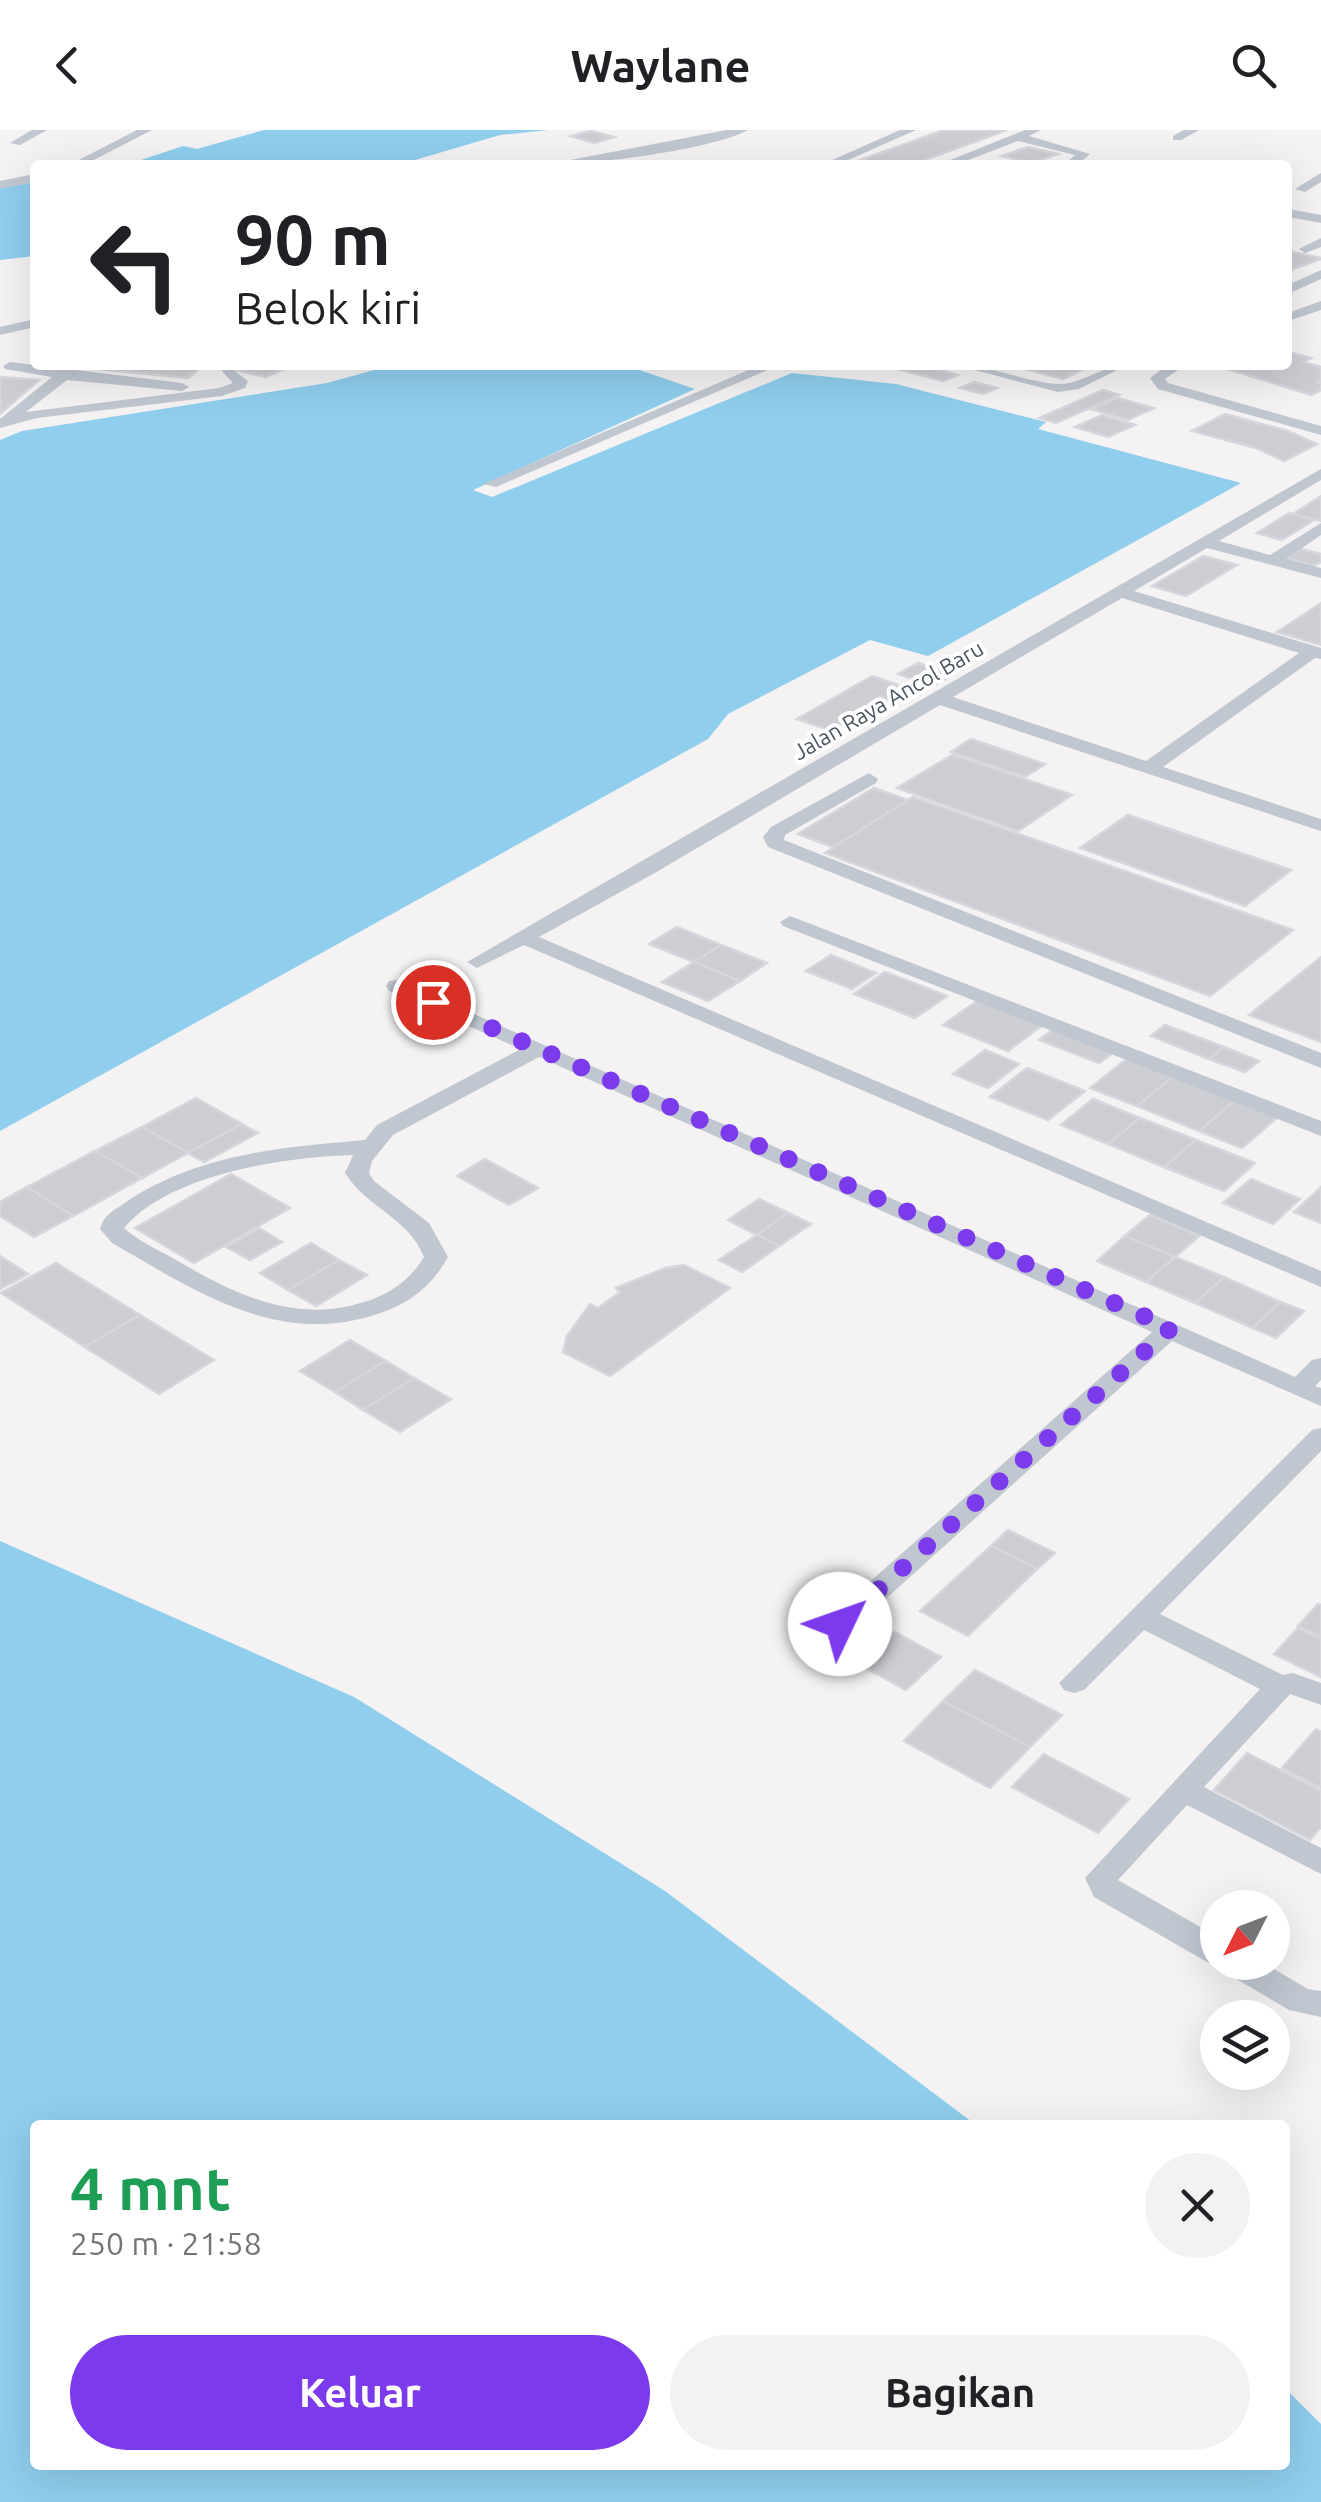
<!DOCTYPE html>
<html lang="id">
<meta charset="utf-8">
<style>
:root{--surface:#fff;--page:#f2f2f2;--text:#202124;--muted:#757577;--accent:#7c3aed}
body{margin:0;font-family:Ubuntu,sans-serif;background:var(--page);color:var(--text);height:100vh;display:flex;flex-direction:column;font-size:38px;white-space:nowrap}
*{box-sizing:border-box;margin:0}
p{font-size:32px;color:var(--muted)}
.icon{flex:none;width:55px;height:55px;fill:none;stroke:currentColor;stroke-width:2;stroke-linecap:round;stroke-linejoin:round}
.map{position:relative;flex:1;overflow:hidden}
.details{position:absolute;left:30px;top:1990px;width:1260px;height:350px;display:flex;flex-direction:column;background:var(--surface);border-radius:10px;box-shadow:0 10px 40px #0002}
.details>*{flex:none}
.top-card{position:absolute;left:30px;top:30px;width:1262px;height:210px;border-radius:10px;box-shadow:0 10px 40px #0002;background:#fff;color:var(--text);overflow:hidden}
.needle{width:65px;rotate:228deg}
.tools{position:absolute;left:1200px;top:1760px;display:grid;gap:20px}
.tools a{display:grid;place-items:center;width:90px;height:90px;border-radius:50%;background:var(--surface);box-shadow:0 10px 40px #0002;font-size:50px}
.pin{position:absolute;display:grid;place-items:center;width:85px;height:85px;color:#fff;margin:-42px;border:5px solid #fff;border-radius:50%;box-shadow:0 2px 10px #0007}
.me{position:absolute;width:110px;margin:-55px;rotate:48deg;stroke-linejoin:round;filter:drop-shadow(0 0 8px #0008)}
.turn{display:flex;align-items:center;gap:35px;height:210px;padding:0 40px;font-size:45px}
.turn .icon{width:130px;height:130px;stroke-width:2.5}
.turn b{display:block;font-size:70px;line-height:85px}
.round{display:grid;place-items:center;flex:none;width:105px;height:105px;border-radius:52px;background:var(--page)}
.summary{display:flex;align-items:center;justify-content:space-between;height:170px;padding:0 40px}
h1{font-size:60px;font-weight:600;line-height:75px;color:#1e9e55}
.button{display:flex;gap:20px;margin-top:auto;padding:20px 40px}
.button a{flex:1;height:115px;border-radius:60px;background:var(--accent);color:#fff;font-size:40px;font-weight:600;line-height:115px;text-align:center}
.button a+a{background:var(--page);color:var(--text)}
header{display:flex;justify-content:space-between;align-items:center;height:130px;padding:0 40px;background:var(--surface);font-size:45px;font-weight:600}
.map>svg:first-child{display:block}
.water{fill:#8fceed}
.building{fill:#ccced4;stroke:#d6d7dd;stroke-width:2.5}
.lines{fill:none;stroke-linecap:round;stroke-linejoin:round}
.lane{fill:#c0c7d1;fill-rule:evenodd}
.route{stroke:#7c3aed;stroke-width:18;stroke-dasharray:0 32.4}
.labels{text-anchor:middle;stroke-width:8;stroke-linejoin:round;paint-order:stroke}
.far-street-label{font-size:22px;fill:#495360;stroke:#fff}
</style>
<header><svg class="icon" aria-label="back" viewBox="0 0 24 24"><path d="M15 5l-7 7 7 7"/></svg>Waylane<svg class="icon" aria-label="search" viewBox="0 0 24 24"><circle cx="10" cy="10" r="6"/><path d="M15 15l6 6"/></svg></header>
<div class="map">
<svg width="1321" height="2372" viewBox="0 0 1321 2372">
<rect width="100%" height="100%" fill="#f4f2f2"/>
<!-- water -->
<g class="water">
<path d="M264,0H549L500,5L398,35H126L183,16L197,19Z"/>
<path d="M35,52V126L0,130V58Z"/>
<path d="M392,235H625L695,259L473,360L492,367L792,243L896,254L1046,292L1038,299L1241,353L928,526L870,510L728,584L708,609L0,1001V310L22,301L327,253Z"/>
<path d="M0,1411L354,1567L665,1761L976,1995H35V2335H1285V2258L1321,2294V2372H0Z"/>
</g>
<!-- building -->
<g class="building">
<path d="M944,0H1007L911,35L858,31Z"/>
<path d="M591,1L614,7L594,13L571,6Z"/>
<path d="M1028,17L1058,24L1032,33L1002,26Z"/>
<path d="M1288,121L1321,128V129L1288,141Z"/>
<path d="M1288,222L1311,228L1303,232L1321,237V250L1317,252L1321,253V260L1311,265L1215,235H1288Z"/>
<path d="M55,235H203L188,248Z"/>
<path d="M267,235L284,239L266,247L218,236Z"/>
<path d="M899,235H922L958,245L943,251L893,238Z"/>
<path d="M1009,235H1092L1063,249Z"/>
<path d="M0,247L39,250L0,284Z"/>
<path d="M974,252L997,258L983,264L960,258Z"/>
<path d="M1103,260L1119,265L1056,293L1039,288Z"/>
<path d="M1117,268L1154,278L1128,290L1091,279Z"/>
<path d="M1225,284L1288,301L1317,314L1284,331L1256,318L1192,301Z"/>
<path d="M1102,285L1135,295L1108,307L1075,297Z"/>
<path d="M1321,366V391L1293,384Z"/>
<path d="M1289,383L1314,390L1282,410L1257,403Z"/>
<path d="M1301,419L1321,424V432L1314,436L1286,428Z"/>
<path d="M1203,426L1237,435L1186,466L1152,456Z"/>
<path d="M1321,473V515L1277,502Z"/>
<path d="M918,533L953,545L933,556L898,544Z"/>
<path d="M872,546L907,558L832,601L797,589Z"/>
<path d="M971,609L1045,634L1025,647L951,622Z"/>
<path d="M952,625L1072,665L1018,701L897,658Z"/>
<path d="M874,658L908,670L833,717L798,704Z"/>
<path d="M913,667L1293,800L1210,866L825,723Z"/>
<path d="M1128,685L1291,740L1245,776L1080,718Z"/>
<path d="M677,797L721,815L694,832L649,814Z"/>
<path d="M721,815L767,833L740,851L694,832Z"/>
<path d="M831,825L876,843L852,859L806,841Z"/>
<path d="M1321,827V912L1249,885Z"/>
<path d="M694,832L740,851L708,871L662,852Z"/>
<path d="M885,842L947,866L915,888L854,864Z"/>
<path d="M980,869L1044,894L1008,921L943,895Z"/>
<path d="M1165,895L1224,917L1209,929L1151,906Z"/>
<path d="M1054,899L1114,922L1099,933L1039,910Z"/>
<path d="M1224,917L1259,931L1245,942L1209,929Z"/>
<path d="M985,920L1019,934L988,958L953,944Z"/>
<path d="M1128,928L1174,946L1137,976L1090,958Z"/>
<path d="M1027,938L1085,961L1048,990L990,967Z"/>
<path d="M1174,946L1236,970L1199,1001L1137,976Z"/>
<path d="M196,968L242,994L188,1023L142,997Z"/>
<path d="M1093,969L1140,988L1108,1014L1061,995Z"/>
<path d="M1236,970L1278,987L1242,1018L1199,1001Z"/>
<path d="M1140,988L1196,1010L1164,1037L1108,1014Z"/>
<path d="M242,994L258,1003L204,1032L188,1023Z"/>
<path d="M142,997L188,1023L142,1048L95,1021Z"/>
<path d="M1196,1010L1255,1033L1224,1061L1164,1037Z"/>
<path d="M95,1021L142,1048L73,1086L27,1057Z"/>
<path d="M485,1029L538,1058L509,1075L457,1046Z"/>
<path d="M231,1044L290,1078L194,1133L135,1098Z"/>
<path d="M1251,1049L1300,1069L1273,1094L1223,1073Z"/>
<path d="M27,1057L73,1086L34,1107L0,1086V1072Z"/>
<path d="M1321,1057V1093L1294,1082Z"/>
<path d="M759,1069L788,1083L757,1105L728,1090Z"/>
<path d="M788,1083L811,1094L779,1116L757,1105Z"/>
<path d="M1150,1085L1199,1106L1175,1127L1125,1106Z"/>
<path d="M259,1098L282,1112L250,1130L226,1117Z"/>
<path d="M757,1105L779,1116L742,1142L719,1130Z"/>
<path d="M1125,1106L1175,1127L1146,1152L1097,1131Z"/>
<path d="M311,1113L339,1130L288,1160L260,1143Z"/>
<path d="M0,1126L28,1144L0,1159Z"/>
<path d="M1175,1127L1224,1147L1195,1173L1146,1152Z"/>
<path d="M339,1130L367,1145L316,1176L288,1160Z"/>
<path d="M56,1133L140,1185L85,1217L1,1163Z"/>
<path d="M684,1135L730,1158L610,1246L563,1222L567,1206L590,1174L598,1178L620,1162L616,1158L665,1138Z"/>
<path d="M1224,1147L1280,1172L1253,1198L1195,1173Z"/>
<path d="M1280,1172L1304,1181L1276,1208L1253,1198Z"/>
<path d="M140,1185L214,1230L159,1264L85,1217Z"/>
<path d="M350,1210L386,1231L335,1262L300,1241Z"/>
<path d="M386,1231L414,1248L363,1280L335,1262Z"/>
<path d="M414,1248L451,1269L400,1302L363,1280Z"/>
<path d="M1008,1400L1055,1423L1037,1439L991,1416Z"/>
<path d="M991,1416L1037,1439L968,1506L920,1481Z"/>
<path d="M1318,1474L1321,1475V1507L1298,1496Z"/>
<path d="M1298,1498L1321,1509V1547L1274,1524Z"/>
<path d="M895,1502L941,1527L906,1560L860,1535Z"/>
<path d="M975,1540L1062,1585L1030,1617L943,1571Z"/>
<path d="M943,1571L1030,1617L990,1658L904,1611Z"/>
<path d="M1316,1599L1321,1602V1658L1282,1638Z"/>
<path d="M1247,1623L1321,1661V1697L1310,1710L1214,1660Z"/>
<path d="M1044,1624L1129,1669L1098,1703L1012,1657Z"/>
</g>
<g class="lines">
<!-- lane -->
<g class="lane">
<path d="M32,0H47L20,15L10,13Z"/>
<path d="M137,0H152L84,35H69Z"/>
<path d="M727,0H748C711,20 589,35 544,35Z"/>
<path d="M900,0H916L837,35H821Z"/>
<path d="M1025,0H1041L1029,6L1090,24L1077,35H1064L1075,25L1018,11L955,35H938Z"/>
<path d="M1184,0H1199L1181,10H1173V6Z"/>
<path d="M1321,43V52L1305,62L1295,59Z"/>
<path d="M35,44V52L0,59V51Z"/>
<path d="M1288,79L1321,85V93L1288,87Z"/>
<path d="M1321,108V117L1305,123L1299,119Z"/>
<path d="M1321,140V149L1288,164V155Z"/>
<path d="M1321,171V180L1288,191V183Z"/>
<path d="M35,189V197L0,205V197Z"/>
<path d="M10,232L182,253L189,257L182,261L67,250L26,282L219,258L233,253L222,241L229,237L248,251L245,258L222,266L37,288L0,298V289L52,247L5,239L3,236Z"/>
<path d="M760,235H779L496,357L483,354Z"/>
<path d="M956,235C992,235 1024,252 1058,254C1082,255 1102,235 1127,235L1079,259L1058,262Z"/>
<path d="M1168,235H1185L1165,249L1168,253L1321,296V305L1158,259L1150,248Z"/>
<path d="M1321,339V350L1219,411L1270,425L1321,393V405L1286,429L1321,438V448L1207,418L1134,461L1321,518V529L1315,528L1163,637L1321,689V701L940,575L653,744L539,807L1321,1141V1157L524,815L477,838L467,832ZM1122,468L1299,523L1146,631L953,567Z"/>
<path d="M869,643L878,649L876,653L785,705L784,710L1321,923V938L768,717L763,707L771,697Z"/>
<path d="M790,786L1321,991V1006L783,796L780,792Z"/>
<path d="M397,850L1295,1247L1312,1230L1321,1228V1250L1315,1256L1321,1258V1276L1172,1211L850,1501H830L826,1494L830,1487L1152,1202L539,927L393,1005L372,1031L369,1043L374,1051L429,1093L448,1127C430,1159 406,1176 371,1186C274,1215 194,1160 112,1113L100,1099C103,1085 115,1080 126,1072C197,1024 282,1017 365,1010L377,995L521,919L389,861L386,856L389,851ZM353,1025L345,1043C367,1078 409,1088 424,1127C411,1149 389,1165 364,1172C295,1194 236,1165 176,1130C159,1120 138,1111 124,1098C170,1043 287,1027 353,1025Z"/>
<path d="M1321,1298V1321L1160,1484L1283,1545L1293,1543L1321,1553V1575L1290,1564L1204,1657L1321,1718V1744L1187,1675L1118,1750L1218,1807V1832H1262L1308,1859L1321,1861V1887L1289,1880L1223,1841L1219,1835L1207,1832L1094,1767L1085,1748L1260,1559L1144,1500L1084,1560L1074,1563L1064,1560L1059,1553L1312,1300Z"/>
</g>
</g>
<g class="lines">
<!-- route -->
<path class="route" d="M433,872L1171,1198L840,1494"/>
</g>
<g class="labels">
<!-- far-street labels -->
<g class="far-street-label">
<text transform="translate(888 570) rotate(-30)" y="8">Jalan Raya Ancol Baru</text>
</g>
</g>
</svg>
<div class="tools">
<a><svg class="needle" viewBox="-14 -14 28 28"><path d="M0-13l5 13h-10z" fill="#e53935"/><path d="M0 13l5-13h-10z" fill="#757577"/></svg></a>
<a><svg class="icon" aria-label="layers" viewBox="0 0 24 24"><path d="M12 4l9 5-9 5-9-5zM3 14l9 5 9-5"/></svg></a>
</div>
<div class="pin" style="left:433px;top:872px;background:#d93025"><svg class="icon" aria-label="arrive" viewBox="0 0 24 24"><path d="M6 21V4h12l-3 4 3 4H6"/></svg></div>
<svg class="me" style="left:840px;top:1494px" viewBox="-20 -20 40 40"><circle r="19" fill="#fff"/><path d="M0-13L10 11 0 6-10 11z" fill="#7c3aed"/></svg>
<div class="top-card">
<div class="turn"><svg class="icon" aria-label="left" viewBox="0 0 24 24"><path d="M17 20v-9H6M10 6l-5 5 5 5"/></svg><div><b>90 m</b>Belok kiri</div></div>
</div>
<section class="details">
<div class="summary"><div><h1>4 mnt</h1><p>250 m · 21:58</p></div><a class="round"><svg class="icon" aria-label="close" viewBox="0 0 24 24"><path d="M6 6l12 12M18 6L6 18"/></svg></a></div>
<div class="button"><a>Keluar</a><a>Bagikan</a></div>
</section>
</div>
